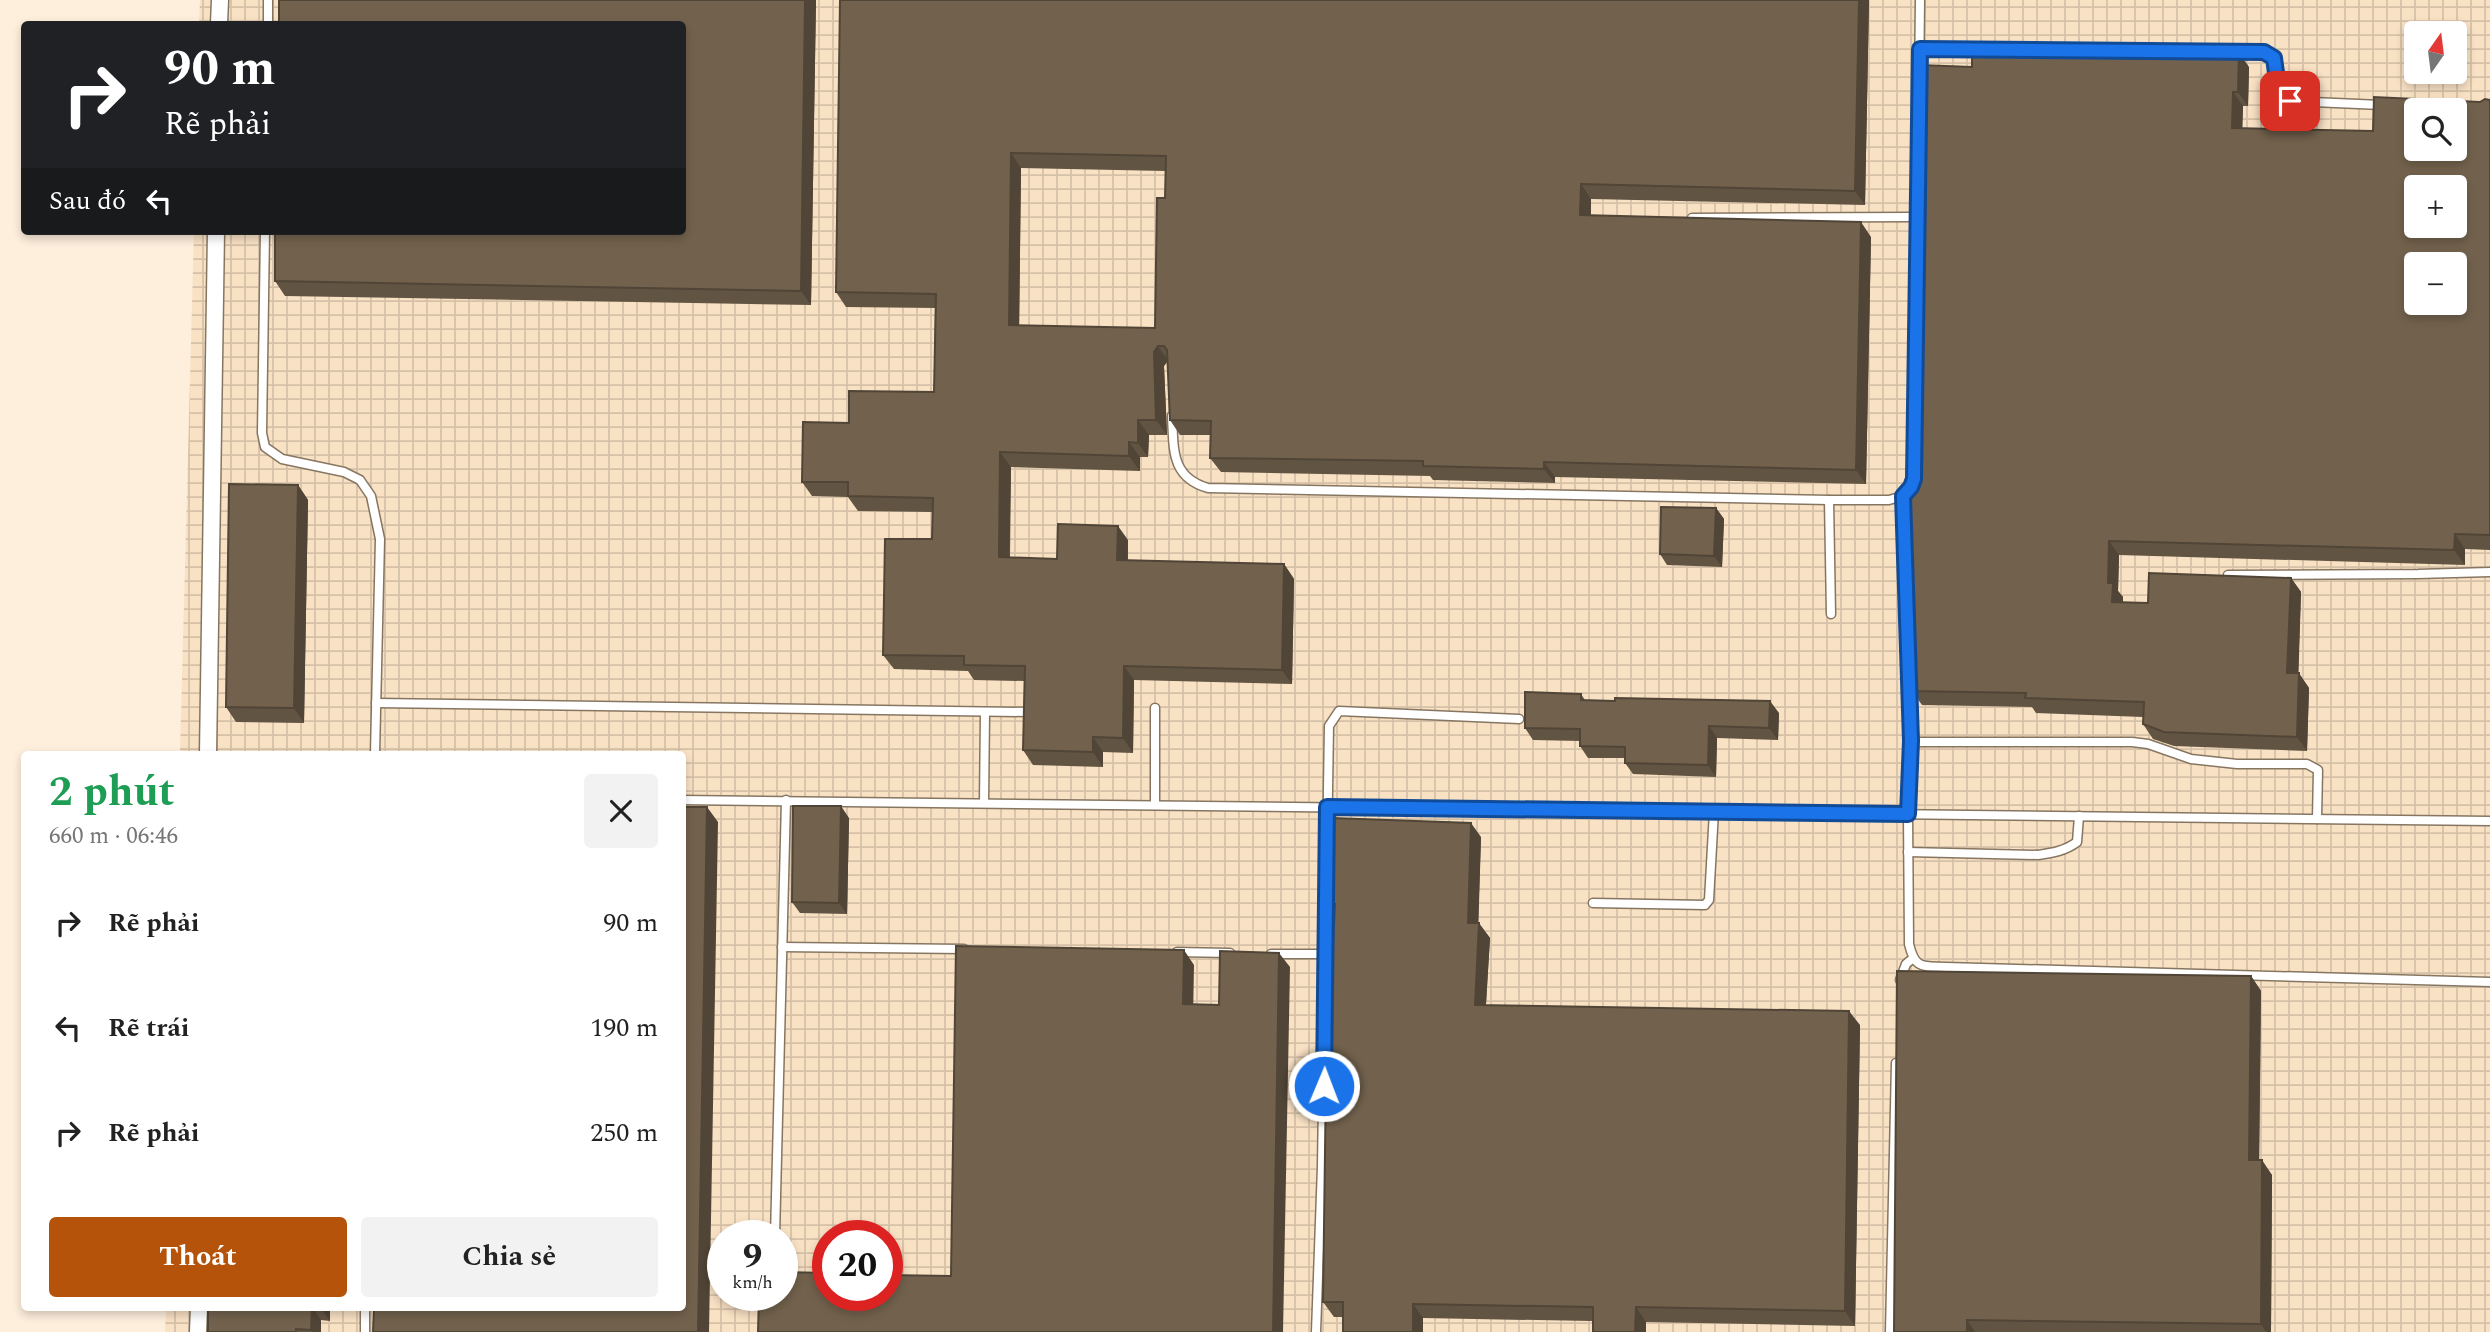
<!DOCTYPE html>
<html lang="vi">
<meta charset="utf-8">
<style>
:root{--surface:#fff;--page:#f2f2f2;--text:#222;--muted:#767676;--accent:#b45309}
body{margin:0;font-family:Spectral,serif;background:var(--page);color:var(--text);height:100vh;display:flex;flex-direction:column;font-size:26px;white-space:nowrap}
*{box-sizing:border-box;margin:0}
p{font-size:23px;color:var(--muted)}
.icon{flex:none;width:38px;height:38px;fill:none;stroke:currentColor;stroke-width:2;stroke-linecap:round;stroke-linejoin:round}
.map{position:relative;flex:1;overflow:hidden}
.drawer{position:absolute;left:21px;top:751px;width:665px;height:560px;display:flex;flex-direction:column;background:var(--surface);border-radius:7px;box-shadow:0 4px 10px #0003}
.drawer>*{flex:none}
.banner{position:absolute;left:21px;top:21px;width:665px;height:214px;border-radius:7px;box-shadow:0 4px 10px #0003;background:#202124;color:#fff;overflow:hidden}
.needle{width:46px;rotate:14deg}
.controls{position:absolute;left:2404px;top:21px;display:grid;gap:14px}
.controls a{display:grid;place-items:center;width:63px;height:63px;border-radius:7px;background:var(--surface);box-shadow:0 4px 10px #0003;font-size:35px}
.speed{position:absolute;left:707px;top:1220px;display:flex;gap:14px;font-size:35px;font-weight:700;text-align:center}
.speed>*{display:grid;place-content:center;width:91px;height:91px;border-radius:50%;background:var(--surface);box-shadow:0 4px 10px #0003;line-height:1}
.speed small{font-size:18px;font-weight:400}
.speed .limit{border:10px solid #d22;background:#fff;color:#111}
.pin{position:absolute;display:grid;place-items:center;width:60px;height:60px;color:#fff;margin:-30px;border-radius:14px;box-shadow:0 4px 10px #0006}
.me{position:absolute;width:77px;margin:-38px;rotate:1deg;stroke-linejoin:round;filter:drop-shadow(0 0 5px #0008)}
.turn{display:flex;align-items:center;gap:24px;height:147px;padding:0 28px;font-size:32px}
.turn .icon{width:91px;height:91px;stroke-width:2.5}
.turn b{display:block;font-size:49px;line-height:60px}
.then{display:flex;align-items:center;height:66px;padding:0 28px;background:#0003;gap:14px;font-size:26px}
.round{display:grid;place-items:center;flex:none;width:74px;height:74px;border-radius:7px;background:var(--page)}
.summary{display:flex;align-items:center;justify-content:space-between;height:119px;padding:0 28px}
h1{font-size:42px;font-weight:700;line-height:52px;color:#1e9e55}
.button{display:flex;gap:14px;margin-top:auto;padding:14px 28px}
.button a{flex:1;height:80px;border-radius:7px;background:var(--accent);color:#fff;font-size:28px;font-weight:700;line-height:80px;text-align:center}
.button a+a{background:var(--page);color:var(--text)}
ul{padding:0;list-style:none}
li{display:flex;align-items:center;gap:21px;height:105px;padding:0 28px}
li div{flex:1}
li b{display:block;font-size:26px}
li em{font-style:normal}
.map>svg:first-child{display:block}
.industrial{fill:url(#industrial-grid);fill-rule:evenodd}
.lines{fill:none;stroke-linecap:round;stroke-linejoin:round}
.lane-casing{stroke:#867661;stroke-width:11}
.street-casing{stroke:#867661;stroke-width:19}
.lane{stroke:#fff;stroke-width:8}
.street{stroke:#fff;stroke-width:16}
.wall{fill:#625442;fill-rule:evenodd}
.shaded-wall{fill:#504536}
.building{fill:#72624d;stroke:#504536;stroke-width:2;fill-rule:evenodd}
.route-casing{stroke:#114b97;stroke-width:18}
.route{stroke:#1a73e8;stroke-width:12}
</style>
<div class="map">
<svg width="2490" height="1332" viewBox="0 0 2490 1332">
<defs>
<pattern id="industrial-grid" width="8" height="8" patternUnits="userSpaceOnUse" patternTransform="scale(1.75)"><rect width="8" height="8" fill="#f9e1c4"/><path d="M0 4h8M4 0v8" fill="none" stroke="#d5c1a8"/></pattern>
</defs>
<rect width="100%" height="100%" fill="#feeedc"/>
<!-- industrial -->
<path class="industrial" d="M200,0H2490V1332H165L166,1307H682V754H180L194,231H682V24H199ZM2417,33H2455V72H2417ZM2417,110H2455V149H2417ZM2417,187H2455V226H2417ZM2417,264H2455V303H2417ZM723,1236H782V1295H723ZM828,1236H887V1295H828Z"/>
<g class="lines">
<!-- lane casing -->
<g class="lane-casing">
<g id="lane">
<path d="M268,24V0"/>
<path d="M1920,49L1980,50"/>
<path d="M2231,52L2270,54L2274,58L2279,95L2290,101L2381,105"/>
<path d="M1919,88L1920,0"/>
<path d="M1692,218L1917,217"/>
<path d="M265,231L262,433L265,447L282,459L344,472L360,480L371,496L380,539L375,754"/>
<path d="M1916,315L1917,237"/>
<path d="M1172,416C1174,448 1170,477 1208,488L1829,500H1889L1903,496L1913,482"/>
<path d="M1903,496L1911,742L1908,814L1909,944C1915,970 1923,966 1946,967L2490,982"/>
<path d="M1829,500L1831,614"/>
<path d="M2228,575L2418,574L2490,572"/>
<path d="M376,703L1026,712"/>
<path d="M1911,742H2132L2148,744L2191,759L2237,764H2307L2318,770L2317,819"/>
<path d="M682,800L2490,821"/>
<path d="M984,803L985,712"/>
<path d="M1155,805V708"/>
<path d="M1908,852L2038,855C2052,853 2065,851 2077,842L2079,816"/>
<path d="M1593,903L1705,905L1709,900L1714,811"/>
<path d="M782,947L964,949"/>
<path d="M1177,952L1230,953"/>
<path d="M1271,954H1325"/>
<path d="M1900,980L1906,964L1912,959"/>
<path d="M775,1236L786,800"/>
<path d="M365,1332V1307"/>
<path d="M1316,1332L1322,1166L1329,726L1339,711L1519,719"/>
<path d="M1890,1332L1896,1063"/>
</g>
</g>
<!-- street casing -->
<g class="street-casing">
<g id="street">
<path d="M219,24L220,0"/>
<path d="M208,754L216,231"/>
<path d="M198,1332L199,1307"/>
</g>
</g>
<!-- lane -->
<use href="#lane" class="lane"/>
<!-- street -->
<use href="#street" class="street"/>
</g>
<!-- wall -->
<g class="wall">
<path d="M279,0H816L811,305L285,296L275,281Z"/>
<path d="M840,0H1869L1865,205L1591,199V215L1871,237L1866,484L1555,477V483L1433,480L1430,476L1221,472L1210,458L1211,435H1180L1170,420L1168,361L1164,366L1167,435H1149L1148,457H1140V471L1011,467L1010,558L1057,559L1128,540V560L1284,564L1294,579L1292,684L1134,680L1133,753L1103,752V767L1033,765L1023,750L1024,681L974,680L968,671L894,669L883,655L932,539V512L858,511L848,497L812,496L802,482L849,423L934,392L935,308L846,307L836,292ZM1021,168L1165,171V198L1155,328L1019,325Z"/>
<path d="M1972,67H2249L2248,106H2243L2242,128L2373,131L2490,100V550L2465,549V565L2119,555L2118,591L2123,597V602L2148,603L2291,578L2301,592L2298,673L2309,688L2307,751L2174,746L2153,739L2143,724V717L2036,713L2032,707L1922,705L1912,691L1911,570L1904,561L1919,248L1913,241Z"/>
<path d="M298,485L308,500L304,723L236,722L226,707Z"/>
<path d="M1716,508L1724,519L1722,567L1667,565L1660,554Z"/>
<path d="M1581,694L1585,700L1779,713L1778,740L1717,738L1716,777L1633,774L1625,763V758H1588L1580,746V741L1533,740L1525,728Z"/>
<path d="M849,818L847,914L800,913L792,902Z"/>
<path d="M1481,837L1478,923L1490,938L1486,1005L1860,1025L1855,1326L1423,1318V1332H1343V1317H1334L1323,1302L1330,1002L1335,913L1329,904Z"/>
<path d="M2251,976L2261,991L2259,1160L2272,1175L2271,1332H1894Z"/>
<path d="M208,1307H330V1321L321,1320V1332H208Z"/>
</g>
<!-- shaded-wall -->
<g class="shaded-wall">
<path d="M805,0H816L811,305L801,291Z"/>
<path d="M1859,0H1869L1865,205L1855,191Z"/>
<path d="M2239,52L2249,67L2248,106L2238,92Z"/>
<path d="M2233,92L2243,106L2242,142L2232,128Z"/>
<path d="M1011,153L1021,168L1019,340L1009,325Z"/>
<path d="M1581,184L1591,199L1590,229L1580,215Z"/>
<path d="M1861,222L1871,237L1866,484L1856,470Z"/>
<path d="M1158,346L1168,360L1164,366L1167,435L1156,420L1154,352Z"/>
<path d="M1138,420L1149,435L1148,457L1138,443Z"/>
<path d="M1129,442L1140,457V471L1129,456Z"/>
<path d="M1000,452L1011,467L1009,572L999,557Z"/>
<path d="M1544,462L1555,477V483L1544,469Z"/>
<path d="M298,485L308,500L304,723L294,708Z"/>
<path d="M1716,508L1724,519L1722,567L1714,556Z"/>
<path d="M1118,526L1128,540L1127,575L1117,560Z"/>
<path d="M2455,534L2465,549V565L2454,550Z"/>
<path d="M2109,541L2119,555L2118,591L2123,597L2122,616L2112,602L2108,583Z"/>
<path d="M1284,564L1294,579L1292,684L1282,670Z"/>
<path d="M2291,578L2301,592L2298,688L2287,673Z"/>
<path d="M1124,666L1134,680L1133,753L1123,738Z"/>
<path d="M2299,673L2309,688L2307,751L2297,737Z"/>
<path d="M1770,701L1779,713L1778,740L1769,728Z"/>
<path d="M1709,726L1717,738L1716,777L1708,765Z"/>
<path d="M1093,737L1103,752V767L1093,752Z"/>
<path d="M841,806L849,818L847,914L839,903Z"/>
<path d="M707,807L718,822L709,1332H698Z"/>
<path d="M1471,823L1481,837L1478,937L1468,923Z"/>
<path d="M1479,923L1490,938L1485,1019L1475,1005Z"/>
<path d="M1184,950L1194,965L1193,1019L1183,1004Z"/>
<path d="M1279,953L1290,967L1283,1332H1273Z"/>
<path d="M2251,976L2261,991L2259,1174L2249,1160Z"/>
<path d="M1849,1011L1860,1025L1855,1326L1845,1311Z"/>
<path d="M2262,1160L2272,1175L2271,1332H2266L2261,1324Z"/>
<path d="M1413,1304L1423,1318V1332H1413Z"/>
<path d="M312,1307L321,1320V1332H313L311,1330Z"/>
<path d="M320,1307H330V1321Z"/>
<path d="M1636,1307L1646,1322V1332H1635Z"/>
<path d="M1967,1320L1975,1332H1967Z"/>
</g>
<!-- building -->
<g class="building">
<path d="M279,0H805L801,291L275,281V231H682V24H279Z"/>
<path d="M840,0H1859L1855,191L1581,184L1580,215L1861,222L1856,470L1544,462V469L1423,466V461L1210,458L1211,421L1170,420L1167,350L1164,346H1158L1154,352L1156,420H1138V443L1129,442V456L1000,452L999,557L1057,559L1058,524L1118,526L1117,560L1284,564L1282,670L1124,666L1123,738L1093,737V752L1023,750L1025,666L964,665V656L883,655L885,539H932L933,498L848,496V482H802L803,422L849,423V391L934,392L936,294L836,292ZM1011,153L1166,156L1165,198H1157L1155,328L1009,325Z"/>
<path d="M1972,44L2239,52L2238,92H2233L2232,128L2373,131L2374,97L2480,102L2485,99L2490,100V535L2455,534L2454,550L2109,541L2108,583H2113L2112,602L2148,603L2149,573L2291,578L2287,673H2299L2297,737L2164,732L2143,724L2144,702L2025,698L2026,693L1912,691L1911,561H1904L1919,241H1913L1920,65L1972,67ZM2417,110H2455V149H2417ZM2417,187H2455V226H2417ZM2417,264H2455V303H2417Z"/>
<path d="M229,484L298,485L294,708L226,707Z"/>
<path d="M1661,507L1716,508L1714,556L1660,554Z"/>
<path d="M1525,692L1581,694V700L1615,701V698L1770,701L1769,728L1709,726L1708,765L1625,763V747L1580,746V729L1525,728Z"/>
<path d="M793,806H841L839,903L792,902Z"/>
<path d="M682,807H707L698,1332H373L374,1307H682Z"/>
<path d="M1332,818L1471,823L1468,923H1479L1475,1005L1849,1011L1845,1311L1636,1307L1635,1332H1593V1307L1413,1304V1332H1343V1302H1323L1327,1002H1330L1335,904H1329Z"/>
<path d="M956,946L1184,950L1183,1004L1219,1005L1220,951L1279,953L1273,1332H758L759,1295H782V1272L828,1273V1295H887V1275L951,1276Z"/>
<path d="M1897,971L2251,976L2249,1160H2262L2261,1324L1967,1320V1332H1894Z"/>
<path d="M208,1307H312L311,1330L296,1329V1332H208Z"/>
</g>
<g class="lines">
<!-- route casing -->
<g class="route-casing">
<path id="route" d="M1324,1086L1327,807L1908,814L1911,741L1903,496L1911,487L1914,479L1920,49L2264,52L2274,58L2279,95L2290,101"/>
</g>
<!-- route -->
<use href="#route" class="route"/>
</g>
</svg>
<div class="controls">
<a><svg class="needle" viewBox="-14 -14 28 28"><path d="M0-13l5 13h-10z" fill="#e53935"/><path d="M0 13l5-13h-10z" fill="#767676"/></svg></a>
<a><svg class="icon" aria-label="search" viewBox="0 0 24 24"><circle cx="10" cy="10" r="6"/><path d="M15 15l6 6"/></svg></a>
<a>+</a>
<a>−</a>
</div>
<div class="speed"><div>9<small>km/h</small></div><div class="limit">20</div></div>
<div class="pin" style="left:2290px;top:101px;background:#d93025"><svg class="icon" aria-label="arrive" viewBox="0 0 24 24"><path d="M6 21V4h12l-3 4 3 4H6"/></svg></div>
<svg class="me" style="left:1324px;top:1086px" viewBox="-20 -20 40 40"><circle r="17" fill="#1a73e8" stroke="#fff" stroke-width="3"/><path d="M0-11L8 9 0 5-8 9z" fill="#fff"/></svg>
<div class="banner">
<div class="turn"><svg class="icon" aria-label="right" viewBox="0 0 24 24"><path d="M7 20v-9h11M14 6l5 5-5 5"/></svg><div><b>90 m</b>Rẽ phải</div></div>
<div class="then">Sau đó<svg class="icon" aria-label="left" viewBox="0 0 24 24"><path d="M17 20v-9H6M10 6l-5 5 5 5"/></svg></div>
</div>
<section class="drawer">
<div class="summary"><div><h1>2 phút</h1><p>660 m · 06:46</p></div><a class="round"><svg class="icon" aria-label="close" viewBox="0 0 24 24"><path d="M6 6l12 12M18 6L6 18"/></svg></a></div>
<ul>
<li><svg class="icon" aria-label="right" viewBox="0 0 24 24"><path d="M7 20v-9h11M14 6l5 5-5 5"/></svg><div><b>Rẽ phải</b></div><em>90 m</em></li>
<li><svg class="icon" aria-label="left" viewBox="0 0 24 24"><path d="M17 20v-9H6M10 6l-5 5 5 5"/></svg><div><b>Rẽ trái</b></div><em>190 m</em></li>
<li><svg class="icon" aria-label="right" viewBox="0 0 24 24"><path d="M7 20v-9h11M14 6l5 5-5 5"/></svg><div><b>Rẽ phải</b></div><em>250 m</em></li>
</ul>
<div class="button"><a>Thoát</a><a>Chia sẻ</a></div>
</section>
</div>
